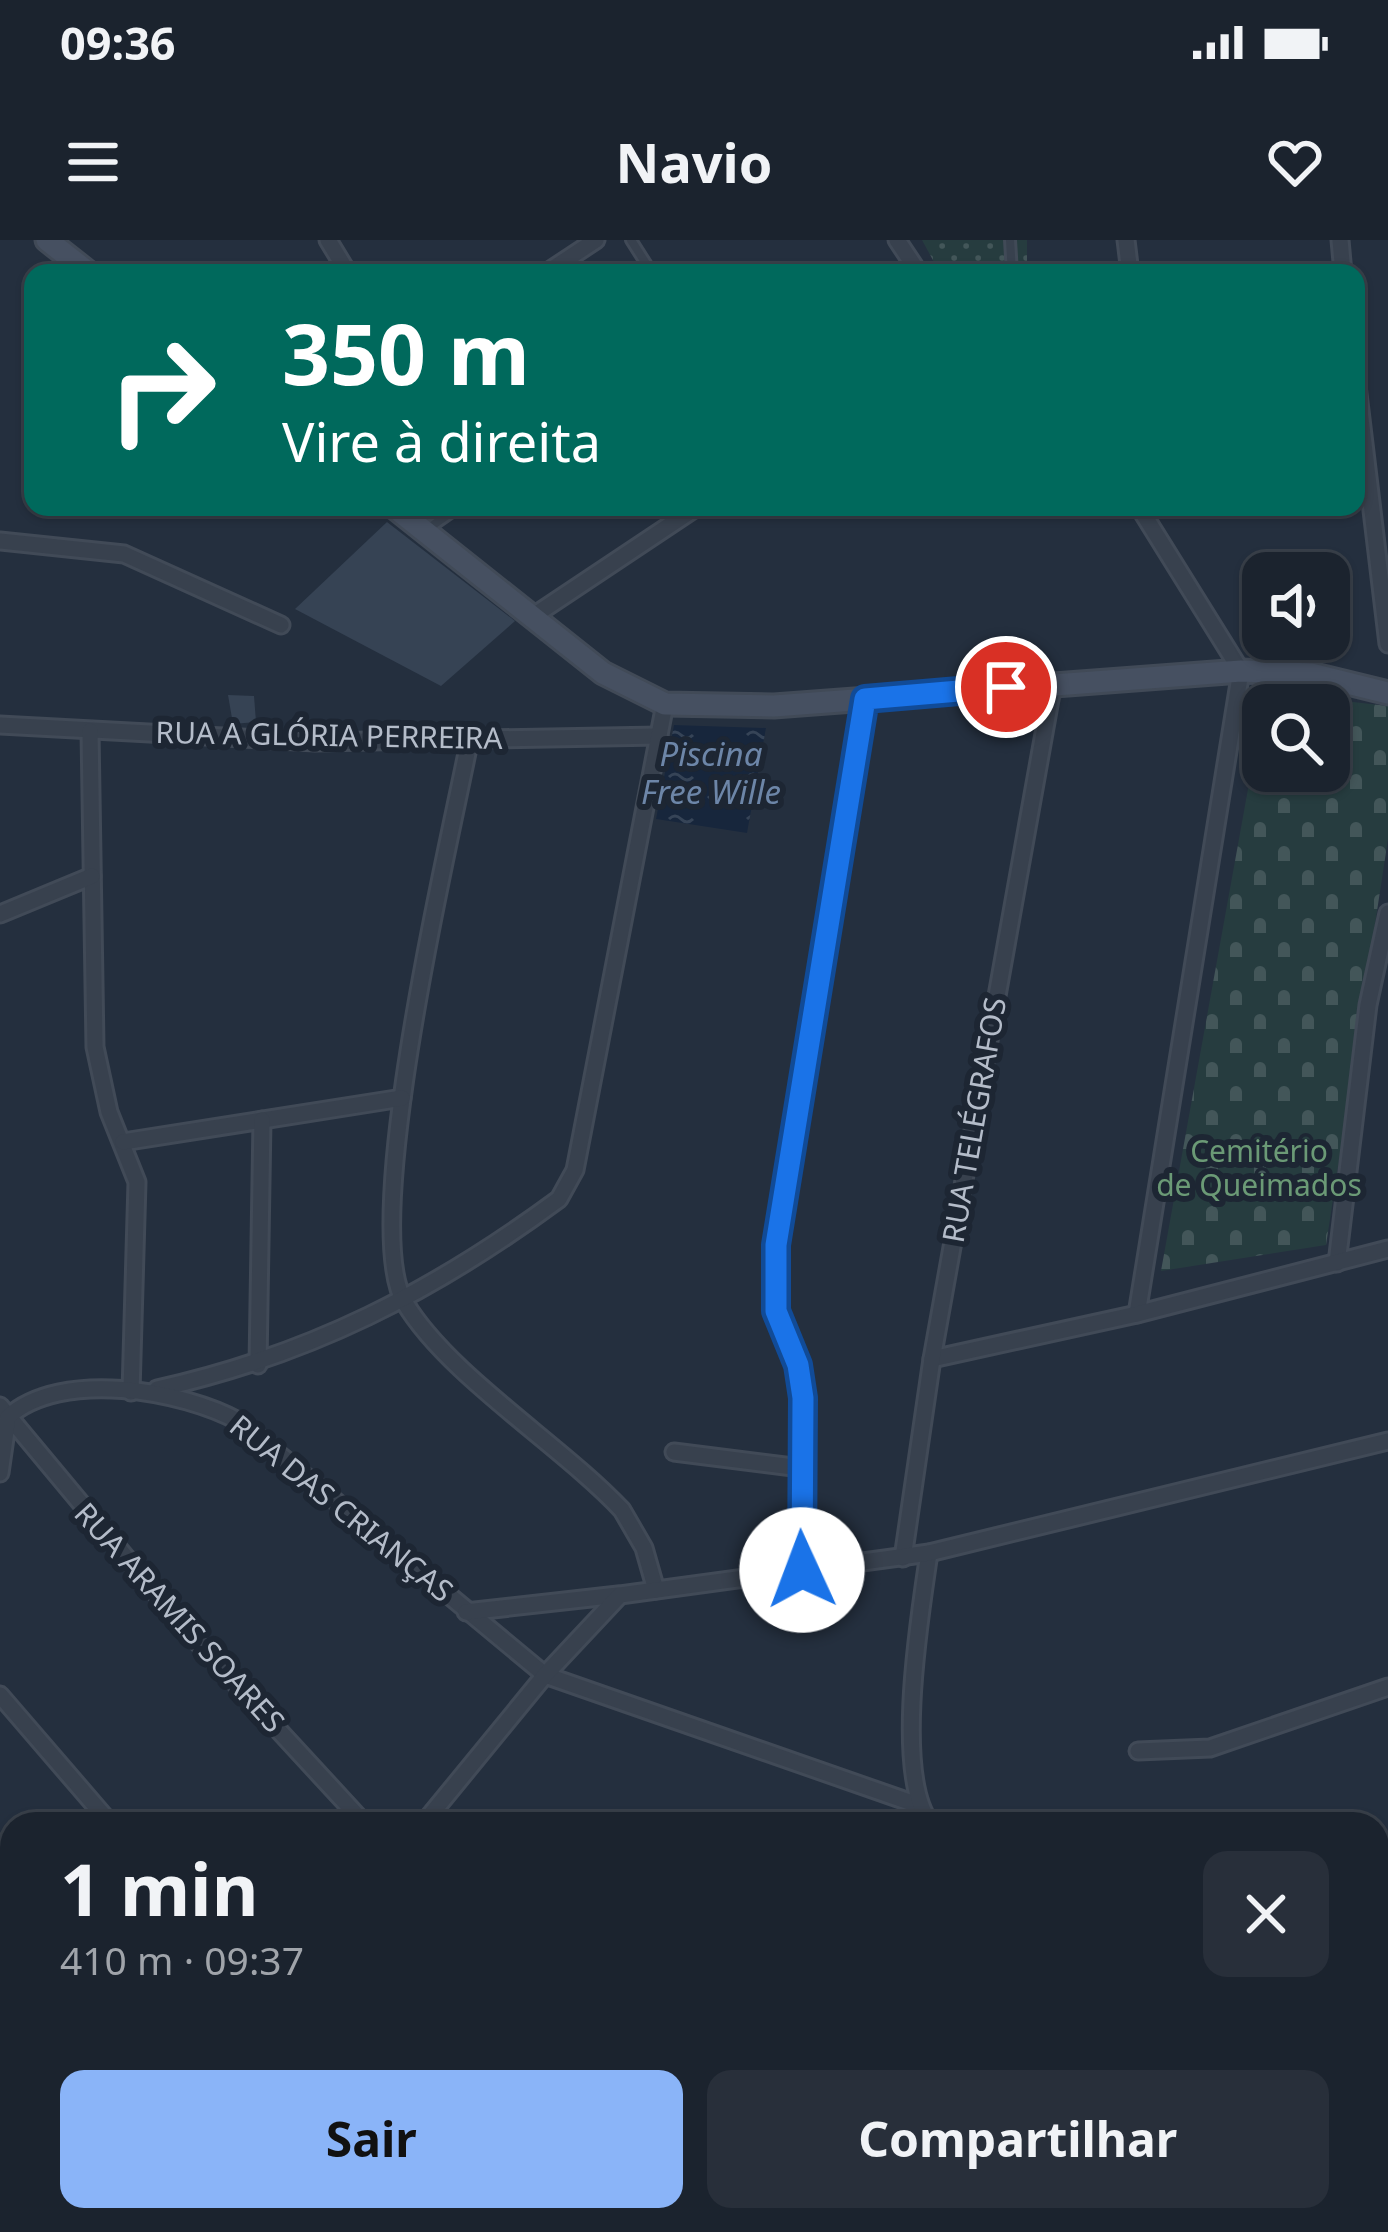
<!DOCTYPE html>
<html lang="pt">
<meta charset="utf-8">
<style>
:root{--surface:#1b232e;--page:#282f3a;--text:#f1f3f6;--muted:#a0a4aa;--line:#39404a;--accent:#8ab4f8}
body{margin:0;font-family:"Noto Sans",sans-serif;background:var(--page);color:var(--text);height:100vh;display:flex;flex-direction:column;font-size:45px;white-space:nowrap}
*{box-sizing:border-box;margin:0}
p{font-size:39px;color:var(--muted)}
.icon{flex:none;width:66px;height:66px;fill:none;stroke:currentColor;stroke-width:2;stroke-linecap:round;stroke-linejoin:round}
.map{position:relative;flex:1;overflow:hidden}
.drawer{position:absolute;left:0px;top:1572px;width:1389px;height:420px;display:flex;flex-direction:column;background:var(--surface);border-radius:36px 36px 0 0;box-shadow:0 3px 9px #0004,0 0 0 3px var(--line)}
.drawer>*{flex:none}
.hud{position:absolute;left:24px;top:24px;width:1341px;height:252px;border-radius:24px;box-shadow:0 3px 9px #0004,0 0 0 3px var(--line);background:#00695c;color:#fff;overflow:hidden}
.fabs{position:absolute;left:1242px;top:312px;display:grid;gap:24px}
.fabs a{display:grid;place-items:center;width:108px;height:108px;border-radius:24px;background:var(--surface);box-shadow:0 3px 9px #0004,0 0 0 3px var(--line);font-size:60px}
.pin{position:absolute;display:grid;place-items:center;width:102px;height:102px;color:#fff;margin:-51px;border:6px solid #fff;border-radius:50%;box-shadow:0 3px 12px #0007}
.me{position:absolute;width:132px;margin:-66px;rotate:358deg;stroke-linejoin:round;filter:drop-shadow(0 0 9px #0008)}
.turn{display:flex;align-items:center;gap:42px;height:252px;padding:0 60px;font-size:54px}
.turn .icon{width:156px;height:156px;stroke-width:2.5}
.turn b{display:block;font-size:84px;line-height:102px}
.round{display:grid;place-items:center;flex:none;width:126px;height:126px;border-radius:24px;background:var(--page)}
.overview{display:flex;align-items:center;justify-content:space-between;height:204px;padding:0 60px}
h1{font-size:72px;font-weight:700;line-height:90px}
.cta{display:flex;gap:24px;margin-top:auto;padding:24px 60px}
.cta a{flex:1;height:138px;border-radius:24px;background:var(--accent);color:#111;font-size:48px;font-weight:700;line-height:138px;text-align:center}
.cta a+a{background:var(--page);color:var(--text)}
.status{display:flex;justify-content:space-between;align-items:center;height:84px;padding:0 60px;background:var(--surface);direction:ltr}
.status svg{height:33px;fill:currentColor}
header{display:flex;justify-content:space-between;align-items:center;height:156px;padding:0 60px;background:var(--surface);font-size:54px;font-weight:700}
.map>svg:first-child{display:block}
.grass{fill:url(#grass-dots)}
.cemetery{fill:url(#cemetery-stones)}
.water{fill:url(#water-ripples)}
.building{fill:#364354}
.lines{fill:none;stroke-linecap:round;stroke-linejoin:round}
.service-casing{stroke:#414a57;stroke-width:14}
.minor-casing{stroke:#414a57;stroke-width:21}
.secondary-casing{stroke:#414a57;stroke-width:27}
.path{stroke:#3f5557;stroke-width:3;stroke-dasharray:9 9;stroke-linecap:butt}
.service{stroke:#38414e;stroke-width:8}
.minor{stroke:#38414e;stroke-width:15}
.secondary{stroke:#465061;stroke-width:21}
.route-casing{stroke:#114b97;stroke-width:30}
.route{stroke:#1a73e8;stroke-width:21}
.labels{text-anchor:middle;stroke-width:12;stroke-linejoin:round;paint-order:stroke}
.street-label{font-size:30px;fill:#b4bcc9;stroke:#1d2633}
.park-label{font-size:30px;fill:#6b9a76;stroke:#1d2633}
.water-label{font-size:33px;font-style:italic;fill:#6d86a8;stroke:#1d2633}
</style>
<div class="status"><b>09:36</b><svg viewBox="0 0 49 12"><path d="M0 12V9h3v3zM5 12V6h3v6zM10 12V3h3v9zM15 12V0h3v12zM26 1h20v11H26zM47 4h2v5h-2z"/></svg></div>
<header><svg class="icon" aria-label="menu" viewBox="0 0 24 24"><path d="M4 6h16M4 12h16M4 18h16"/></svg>Navio<svg class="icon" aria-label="heart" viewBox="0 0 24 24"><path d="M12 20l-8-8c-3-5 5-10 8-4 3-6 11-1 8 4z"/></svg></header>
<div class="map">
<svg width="1388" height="1992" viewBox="0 0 1388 1992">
<defs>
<pattern id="grass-dots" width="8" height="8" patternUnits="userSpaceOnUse" patternTransform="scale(3)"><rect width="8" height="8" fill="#263c3f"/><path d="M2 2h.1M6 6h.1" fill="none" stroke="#435659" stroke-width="1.8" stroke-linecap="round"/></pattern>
<pattern id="cemetery-stones" width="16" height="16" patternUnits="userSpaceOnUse" patternTransform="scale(3)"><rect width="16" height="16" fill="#263c3f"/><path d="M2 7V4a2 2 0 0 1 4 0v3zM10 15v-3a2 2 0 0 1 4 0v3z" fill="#435659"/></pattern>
<pattern id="water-ripples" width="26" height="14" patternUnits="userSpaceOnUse" patternTransform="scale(3)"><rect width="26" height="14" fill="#17263c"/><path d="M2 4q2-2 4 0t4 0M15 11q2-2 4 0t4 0" fill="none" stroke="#364457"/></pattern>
</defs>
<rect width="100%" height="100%" fill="#242f3e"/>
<!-- grass -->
<path class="grass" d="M922,0H1027V25L1003,33H940Z"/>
<!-- cemetery -->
<path class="cemetery" d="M1266,452L1388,466V599L1326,1005L1161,1031L1263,466V531H1329V465H1263Z"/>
<!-- water -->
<path class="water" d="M674,485L766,488L747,593L656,579Z"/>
<!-- building -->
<g class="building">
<path d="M387,282L515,381L441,446L295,369Z"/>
<path d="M228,455L254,456L256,482L233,484Z"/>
</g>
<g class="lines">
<!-- service casing -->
<g class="service-casing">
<g id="service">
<path d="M631,0L652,33"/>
<path d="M1010,0L1012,33"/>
<path d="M426,290L459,267"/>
</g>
</g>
<!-- minor casing -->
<g class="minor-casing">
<g id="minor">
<path d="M328,0L348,33"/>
<path d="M897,0L919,33"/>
<path d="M1126,0L1130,33"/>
<path d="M1340,0L1343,33"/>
<path d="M546,33L596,0"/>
<path d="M1356,137L1388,404"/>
<path d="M0,301L124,314L281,385"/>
<path d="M532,377L697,267"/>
<path d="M0,485L315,502L659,496"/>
<path d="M90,491L95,807L109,872L137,942L131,1152"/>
<path d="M470,498C450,601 358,986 405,1063C448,1135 561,1205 622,1270L644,1308L656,1350"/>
<path d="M0,674L92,636"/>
<path d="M123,902L402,858"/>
<path d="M1337,1023L1368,765L1388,673"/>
<path d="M1137,1074L1241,431L1139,267"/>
<path d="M932,1119L1137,1074L1388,1009"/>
<path d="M258,1125L262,880"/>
<path d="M157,1149C310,1115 433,1052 559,959L575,930L665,464"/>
<path d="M0,1166L188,1392L365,1584"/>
<path d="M674,1212L801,1228"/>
<path d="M0,1233L8,1177C61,1129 182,1150 240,1182L545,1435L915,1564"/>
<path d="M929,1313C920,1375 893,1536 931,1584"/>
<path d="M903,1318L932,1119L1053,443"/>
<path d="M803,1330V1158L798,1125L776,1071V1005L865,459"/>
<path d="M466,1372L618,1355"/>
<path d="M0,1455L111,1584"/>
<path d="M1138,1511L1210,1508L1388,1447"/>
<path d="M423,1584L545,1435L620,1355L929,1313L1388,1201"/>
<path d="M1377,1711L1388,1704"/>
<path d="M1377,1934L1388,1933"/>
<path d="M0,1945L12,1948"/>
<path d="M132,1980L174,1992"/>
<path d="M430,1980L441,1992"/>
<path d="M596,1980L627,1983"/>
<path d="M1067,1980L1072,1992"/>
<path d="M915,1984V1980"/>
<path d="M326,1992L348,1980"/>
</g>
</g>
<!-- secondary casing -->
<g class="secondary-casing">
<g id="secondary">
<path d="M47,0L89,33"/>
<path d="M394,267L603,433L665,464L774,466L1241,431L1311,434L1388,453"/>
</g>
</g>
<!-- path -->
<g class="path">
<path d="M0,1781L12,1773"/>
<path d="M0,1873L12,1887"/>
<path d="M90,1980L99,1992"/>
</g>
<!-- service -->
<use href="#service" class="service"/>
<!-- minor -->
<use href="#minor" class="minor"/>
<!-- secondary -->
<use href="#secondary" class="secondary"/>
</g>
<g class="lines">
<!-- route casing -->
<g class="route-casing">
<path id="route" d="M802,1330L803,1158L798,1125L776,1071V1005L865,459L1006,447"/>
</g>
<!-- route -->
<use href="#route" class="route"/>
</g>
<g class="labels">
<!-- street labels -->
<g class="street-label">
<text transform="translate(329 496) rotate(1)" y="10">RUA A GLÓRIA PERREIRA</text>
<text transform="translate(975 880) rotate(-80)" y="10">RUA TELÉGRAFOS</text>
<text transform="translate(341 1269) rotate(39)" y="10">RUA DAS CRIANÇAS</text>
<text transform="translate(179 1378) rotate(48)" y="10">RUA ARAMIS SOARES</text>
</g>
<!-- park labels -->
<g class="park-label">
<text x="1259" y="922">Cemitério<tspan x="1259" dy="34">de Queimados</tspan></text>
</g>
<!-- water labels -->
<g class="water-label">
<text x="711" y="526">Piscina<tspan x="711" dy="38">Free Wille</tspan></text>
</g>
</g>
</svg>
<div class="fabs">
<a><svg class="icon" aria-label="sound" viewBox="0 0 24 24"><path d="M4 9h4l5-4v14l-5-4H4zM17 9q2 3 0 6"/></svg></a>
<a><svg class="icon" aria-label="search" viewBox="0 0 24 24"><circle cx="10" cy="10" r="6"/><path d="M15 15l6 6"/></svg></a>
</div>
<div class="pin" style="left:1006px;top:447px;background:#d93025"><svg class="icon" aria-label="arrive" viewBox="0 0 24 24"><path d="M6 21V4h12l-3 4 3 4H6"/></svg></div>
<svg class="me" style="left:802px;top:1330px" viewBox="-20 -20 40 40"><circle r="19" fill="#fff"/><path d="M0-13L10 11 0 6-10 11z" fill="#1a73e8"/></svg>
<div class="hud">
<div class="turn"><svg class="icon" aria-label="right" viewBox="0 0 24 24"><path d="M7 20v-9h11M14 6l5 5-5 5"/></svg><div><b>350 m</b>Vire à direita</div></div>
</div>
<section class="drawer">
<div class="overview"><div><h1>1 min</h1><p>410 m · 09:37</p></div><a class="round"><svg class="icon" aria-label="close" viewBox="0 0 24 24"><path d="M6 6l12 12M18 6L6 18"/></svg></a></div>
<div class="cta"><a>Sair</a><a>Compartilhar</a></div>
</section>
</div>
